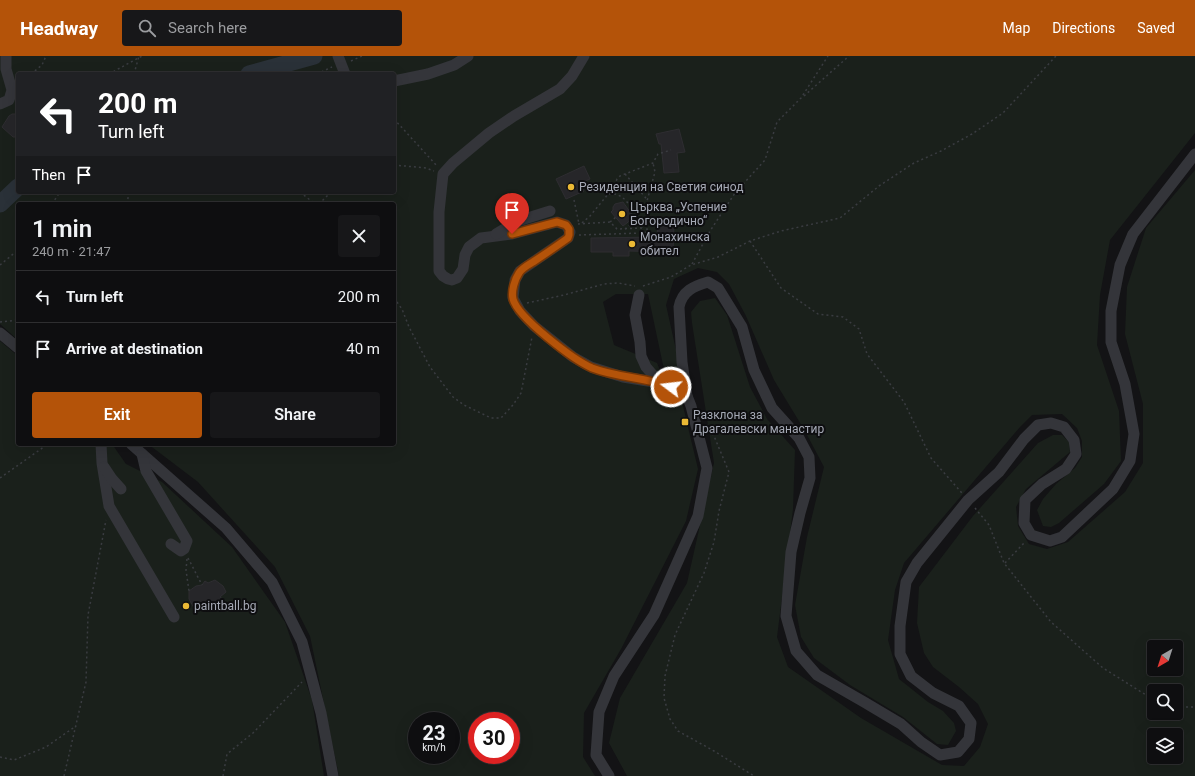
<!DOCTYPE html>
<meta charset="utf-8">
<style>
:root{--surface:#0e0e10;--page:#171719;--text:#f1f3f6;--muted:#9b9c9f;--line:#2e2e30;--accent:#b45309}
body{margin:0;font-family:Roboto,sans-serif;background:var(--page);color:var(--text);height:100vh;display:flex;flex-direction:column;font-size:15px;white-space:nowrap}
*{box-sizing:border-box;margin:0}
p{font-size:13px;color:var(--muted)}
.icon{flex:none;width:22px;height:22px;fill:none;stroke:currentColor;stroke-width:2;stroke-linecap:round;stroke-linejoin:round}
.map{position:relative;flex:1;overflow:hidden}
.side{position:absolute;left:16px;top:146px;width:380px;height:244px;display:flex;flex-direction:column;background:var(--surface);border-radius:4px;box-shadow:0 4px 16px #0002,0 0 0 1px var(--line)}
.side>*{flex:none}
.top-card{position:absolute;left:16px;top:16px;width:380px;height:122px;border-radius:4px;box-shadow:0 4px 16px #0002,0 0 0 1px var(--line);background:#202124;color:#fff;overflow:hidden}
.needle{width:26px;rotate:219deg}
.fabs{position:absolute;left:1147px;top:584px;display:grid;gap:8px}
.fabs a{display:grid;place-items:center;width:36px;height:36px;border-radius:4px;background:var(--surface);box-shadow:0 4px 16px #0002,0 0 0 1px var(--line);font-size:20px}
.speed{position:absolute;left:408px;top:656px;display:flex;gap:8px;font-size:20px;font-weight:700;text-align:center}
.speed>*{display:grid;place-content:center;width:52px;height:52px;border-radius:50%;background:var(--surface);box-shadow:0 4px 16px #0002,0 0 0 1px var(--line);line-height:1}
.speed small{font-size:10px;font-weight:400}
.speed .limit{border:6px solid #d22;background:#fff;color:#111}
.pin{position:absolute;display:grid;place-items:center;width:34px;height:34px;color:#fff;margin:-41px -17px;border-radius:50% 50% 50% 0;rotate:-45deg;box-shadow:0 0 4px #0007}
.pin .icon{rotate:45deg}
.me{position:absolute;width:44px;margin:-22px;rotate:285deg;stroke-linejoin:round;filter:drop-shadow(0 0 3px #0008)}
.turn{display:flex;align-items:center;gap:14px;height:84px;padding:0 16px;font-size:18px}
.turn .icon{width:52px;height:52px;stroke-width:2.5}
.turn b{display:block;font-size:28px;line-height:34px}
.then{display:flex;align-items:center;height:38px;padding:0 16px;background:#0003;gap:8px;font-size:15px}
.round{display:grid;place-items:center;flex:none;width:42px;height:42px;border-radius:4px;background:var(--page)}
.head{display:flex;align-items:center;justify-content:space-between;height:68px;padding:0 16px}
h1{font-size:24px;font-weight:600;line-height:30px}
.cta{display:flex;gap:8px;margin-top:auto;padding:8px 16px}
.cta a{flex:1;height:46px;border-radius:4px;background:var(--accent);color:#fff;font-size:16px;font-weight:600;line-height:46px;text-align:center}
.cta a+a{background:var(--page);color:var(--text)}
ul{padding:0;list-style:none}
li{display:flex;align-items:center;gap:12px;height:52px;padding:0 16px;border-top:1px solid var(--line)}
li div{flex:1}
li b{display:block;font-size:15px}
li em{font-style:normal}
header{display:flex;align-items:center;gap:24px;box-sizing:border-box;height:56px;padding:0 20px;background:var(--accent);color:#fff}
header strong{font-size:19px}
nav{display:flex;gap:22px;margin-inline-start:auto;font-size:14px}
.search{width:280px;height:36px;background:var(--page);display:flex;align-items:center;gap:10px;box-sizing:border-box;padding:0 14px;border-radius:4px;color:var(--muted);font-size:15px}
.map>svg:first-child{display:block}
.green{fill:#1a201b;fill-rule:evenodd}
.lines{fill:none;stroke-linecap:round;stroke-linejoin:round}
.river{stroke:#2a3138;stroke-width:17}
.building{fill:#262629;stroke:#2e2d31}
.path{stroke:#3a3c41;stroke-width:1.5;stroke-dasharray:2 3;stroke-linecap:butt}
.minor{stroke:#34353a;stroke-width:11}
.route-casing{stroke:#753606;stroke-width:10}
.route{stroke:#b45309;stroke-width:7}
.poi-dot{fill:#ebb935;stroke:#0e0e10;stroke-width:1.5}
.labels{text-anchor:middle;stroke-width:4;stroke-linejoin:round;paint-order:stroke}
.poi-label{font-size:12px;fill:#a5a9b5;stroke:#0e0e10;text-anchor:start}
</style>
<header>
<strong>Headway</strong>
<div class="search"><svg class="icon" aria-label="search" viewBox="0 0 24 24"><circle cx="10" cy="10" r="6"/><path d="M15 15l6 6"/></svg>Search here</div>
<nav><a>Map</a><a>Directions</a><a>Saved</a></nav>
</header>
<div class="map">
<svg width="1195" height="720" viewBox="0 0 1195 720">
<rect width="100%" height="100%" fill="#131315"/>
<!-- green -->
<g class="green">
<path d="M0,0H1195V77L1110,184L1100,239L1097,289L1119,355L1121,405L1104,428L1059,467L1051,471L1043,470L1037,454L1043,443L1056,428L1075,412L1082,401V385L1077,372L1062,358L1032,359L1020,371L904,507L895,534L888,584L899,623L928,646L943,655L954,667L956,675L948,689L937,688L903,661L850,629L814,602L801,581L795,549L807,481L824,411L805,375L774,324L746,260L729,228L717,216L698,212L674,223L666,249L682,321L672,325L663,309L648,238H616L603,246L614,289L657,307L669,336L682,346L698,413L686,465L621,593L584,657L583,701L595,720H339L310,580L275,511L198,426L148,388H394V148H18V284L0,268ZM18,18H394V136H18ZM417,665H451V699H417ZM477,665H511V699H477Z"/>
<path d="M1195,114V720H627L609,687L620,642L687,527L714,407L692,267L691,256L700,245L715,242L727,259L750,331L767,363L795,394L793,453L777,581L788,611L861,662L942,709L964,710L980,691L988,668L978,648L959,631L933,611L924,597L917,567L919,531L973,460L1038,387L1053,379H1062L1069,386L1070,396L1026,433L1016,451L1018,470L1029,488L1047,493L1068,486L1125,436L1143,407V348L1125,278L1127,231L1146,172ZM1154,591H1176V613H1154ZM1154,635H1176V657H1154ZM1154,679H1176V701H1154Z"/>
<path d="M0,285L18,300V388H112L126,408L162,426L232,491L285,566L312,644L324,720H0Z"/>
</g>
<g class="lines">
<!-- river -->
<g class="river">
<path d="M249,18L314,0"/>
<path d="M0,148L18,131"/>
</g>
</g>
<!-- building -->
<g class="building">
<path d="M12,58H18V81H13L2,71L9,60Z"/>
<path d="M679,73L685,96L677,97L679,116L664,117L661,88H659L656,78Z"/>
<path d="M584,110L590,123L580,127L584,135L566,143L556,123Z"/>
<path d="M623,146L633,160L631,162L632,163L623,170L611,156L613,154V151L615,148Z"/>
<path d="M658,166L674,167L673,196L629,195V200H613V196H591V182L657,181Z"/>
<path d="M215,524L223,530L226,536L220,541L224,544L212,550L194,552L189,543V535L196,530L202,529L205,525L208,527Z"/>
</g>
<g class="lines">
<!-- path -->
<g class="path">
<path d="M351,5L362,0"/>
<path d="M31,18L42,9L46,0"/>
<path d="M109,18L142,0"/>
<path d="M134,18L139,0"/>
<path d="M317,18L332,11"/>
<path d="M804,40L849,0"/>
<path d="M394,63L437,110"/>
<path d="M394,109L426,112L434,115"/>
<path d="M625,118L645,141L647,144"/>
<path d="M300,136L315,148"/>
<path d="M609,138C623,136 629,149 637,159L636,165L625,173"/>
<path d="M574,144L579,168"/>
<path d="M52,148L60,136"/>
<path d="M127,148L129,136"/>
<path d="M319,148L331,136"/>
<path d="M610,166L616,161"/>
<path d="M582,167L590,160L614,131L617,123L620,120L653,107L658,98L671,94"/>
<path d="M578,168L610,166L617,173L642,172V176"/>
<path d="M579,179L642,177L647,176V145L655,116L653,107"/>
<path d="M750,185L781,232L818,258L843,261L859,273L867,298L904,346L931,402L962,437"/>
<path d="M692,208L710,175L735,137L765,104L777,66L801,42L828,0"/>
<path d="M0,209L18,194"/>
<path d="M643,230L671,221L691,209L718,201L750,185L781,175L840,162L879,130L914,107L941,95L972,78L1003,57L1056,0"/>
<path d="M394,242L402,253L409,271L430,311L453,341L464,349L491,362H501L513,349L521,337L532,281"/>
<path d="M527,247L564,239L604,228L618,227L635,230"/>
<path d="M0,266L18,264"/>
<path d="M707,369L714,380L729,416L719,455L714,486L704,517L675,579L665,620L664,642L670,663L678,675L714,695L754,720"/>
<path d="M0,422L48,388"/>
<path d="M975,452L989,469L1004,507L1051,566L1103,612L1154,644"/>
<path d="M188,502L202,529"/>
<path d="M187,503L186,514L189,535"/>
<path d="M1005,507L1024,487"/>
<path d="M1176,651H1195"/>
<path d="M0,701L14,704L46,691L76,670"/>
<path d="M64,720L86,626L88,559L106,464"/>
<path d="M223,720L227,698L253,677L302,626"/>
</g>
<!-- minor -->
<g class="minor">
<path d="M338,0L345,18"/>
<path d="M584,0L572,20L560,33L514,60L489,77L453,107L443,118L439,156V215L443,220L448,223L452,224L457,222L463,213L465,199L469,191L481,182L512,178L557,166L566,169L570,176L568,182L520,215L515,224L513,242L520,255L534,270L573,301L591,311L623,321L660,327L671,331L687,340"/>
<path d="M394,25L428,18L454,9L468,0"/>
<path d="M0,48L9,44L12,34L6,13V0"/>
<path d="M496,178L518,165L550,155"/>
<path d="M639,239L635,259L640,286L641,300L646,311L660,327"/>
<path d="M0,277L18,292"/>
<path d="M101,388L102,407L109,450L174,561"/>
<path d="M131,388L226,472L272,526L302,586L321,657L333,720"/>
<path d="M142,398L146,415L187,485L184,493L181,495L171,488"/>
<path d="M104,411L112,423L121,433"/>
<path d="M609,720L596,699L599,656L614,620L654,559L698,460L707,412L691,350L687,340L682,306L679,251C682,235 694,230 708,226L718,232L742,271L754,314L772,352L799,382L809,401L810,422L800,457L791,496L786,560L796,595L817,619L864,646L901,668L921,686L940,699L958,696L969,683L971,667L959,650L933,637L911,620L900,598V570L906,526L917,507L968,444L999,416L1024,383L1038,369L1051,367L1064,371L1074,384L1076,398L1066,413L1042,428L1025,444L1024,467L1031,479L1050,485L1062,481L1113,433L1130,405L1134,378L1125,328L1111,286V255L1120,209L1133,178L1195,98"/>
</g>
</g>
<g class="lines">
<!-- route casing -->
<g class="route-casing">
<path id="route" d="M512,178L557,166L566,169L569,173V179L568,182C557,190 545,198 533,206C528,209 522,212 519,217C515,223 511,235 513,243C518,262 574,304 592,312C618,322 646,321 671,331"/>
</g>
<!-- route -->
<use href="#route" class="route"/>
</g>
<!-- markers -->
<g class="poi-dot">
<circle cx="571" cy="131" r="4"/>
<circle cx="622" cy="158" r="4"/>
<circle cx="632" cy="188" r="4"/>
<rect x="681" y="362" width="8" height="8" rx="2"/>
<circle cx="186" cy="550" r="4"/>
</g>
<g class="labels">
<!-- poi labels -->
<g class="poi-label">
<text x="579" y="135">Резиденция на Светия синод</text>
<text x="630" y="155">Църква „Успение<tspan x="630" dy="14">Богородично“</tspan></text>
<text x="640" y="185">Монахинска<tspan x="640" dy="14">обител</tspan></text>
<text x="693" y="363">Разклона за<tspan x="693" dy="14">Драгалевски манастир</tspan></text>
<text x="194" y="554">paintball.bg</text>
</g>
</g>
</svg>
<div class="fabs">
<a><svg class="needle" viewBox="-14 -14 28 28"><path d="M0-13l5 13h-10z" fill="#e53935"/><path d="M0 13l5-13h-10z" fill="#9b9c9f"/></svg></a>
<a><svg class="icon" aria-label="search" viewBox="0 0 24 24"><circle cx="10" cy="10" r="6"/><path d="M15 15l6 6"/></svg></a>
<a><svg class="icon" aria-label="layers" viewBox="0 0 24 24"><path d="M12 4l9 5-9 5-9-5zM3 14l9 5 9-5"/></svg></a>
</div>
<div class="speed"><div>23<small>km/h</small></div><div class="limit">30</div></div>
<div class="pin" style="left:512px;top:178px;background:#d93025"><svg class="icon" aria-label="arrive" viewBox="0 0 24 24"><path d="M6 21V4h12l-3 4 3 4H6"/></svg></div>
<svg class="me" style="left:671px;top:331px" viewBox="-20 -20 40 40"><circle r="17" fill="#b45309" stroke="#fff" stroke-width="3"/><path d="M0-11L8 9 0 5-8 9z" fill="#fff"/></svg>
<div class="top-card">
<div class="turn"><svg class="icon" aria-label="left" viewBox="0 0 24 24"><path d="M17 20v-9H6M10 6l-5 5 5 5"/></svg><div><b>200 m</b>Turn left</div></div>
<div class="then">Then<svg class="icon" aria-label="arrive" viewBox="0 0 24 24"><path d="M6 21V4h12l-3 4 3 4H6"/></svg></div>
</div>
<section class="side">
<div class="head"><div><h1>1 min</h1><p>240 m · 21:47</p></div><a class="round"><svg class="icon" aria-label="close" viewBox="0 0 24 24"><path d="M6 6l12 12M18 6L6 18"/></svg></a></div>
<ul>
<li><svg class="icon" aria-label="left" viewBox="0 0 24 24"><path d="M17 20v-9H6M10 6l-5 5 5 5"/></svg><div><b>Turn left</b></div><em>200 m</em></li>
<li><svg class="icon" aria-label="arrive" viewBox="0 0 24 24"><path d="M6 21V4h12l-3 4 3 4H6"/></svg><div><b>Arrive at destination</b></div><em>40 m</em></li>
</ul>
<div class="cta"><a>Exit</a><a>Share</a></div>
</section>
</div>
